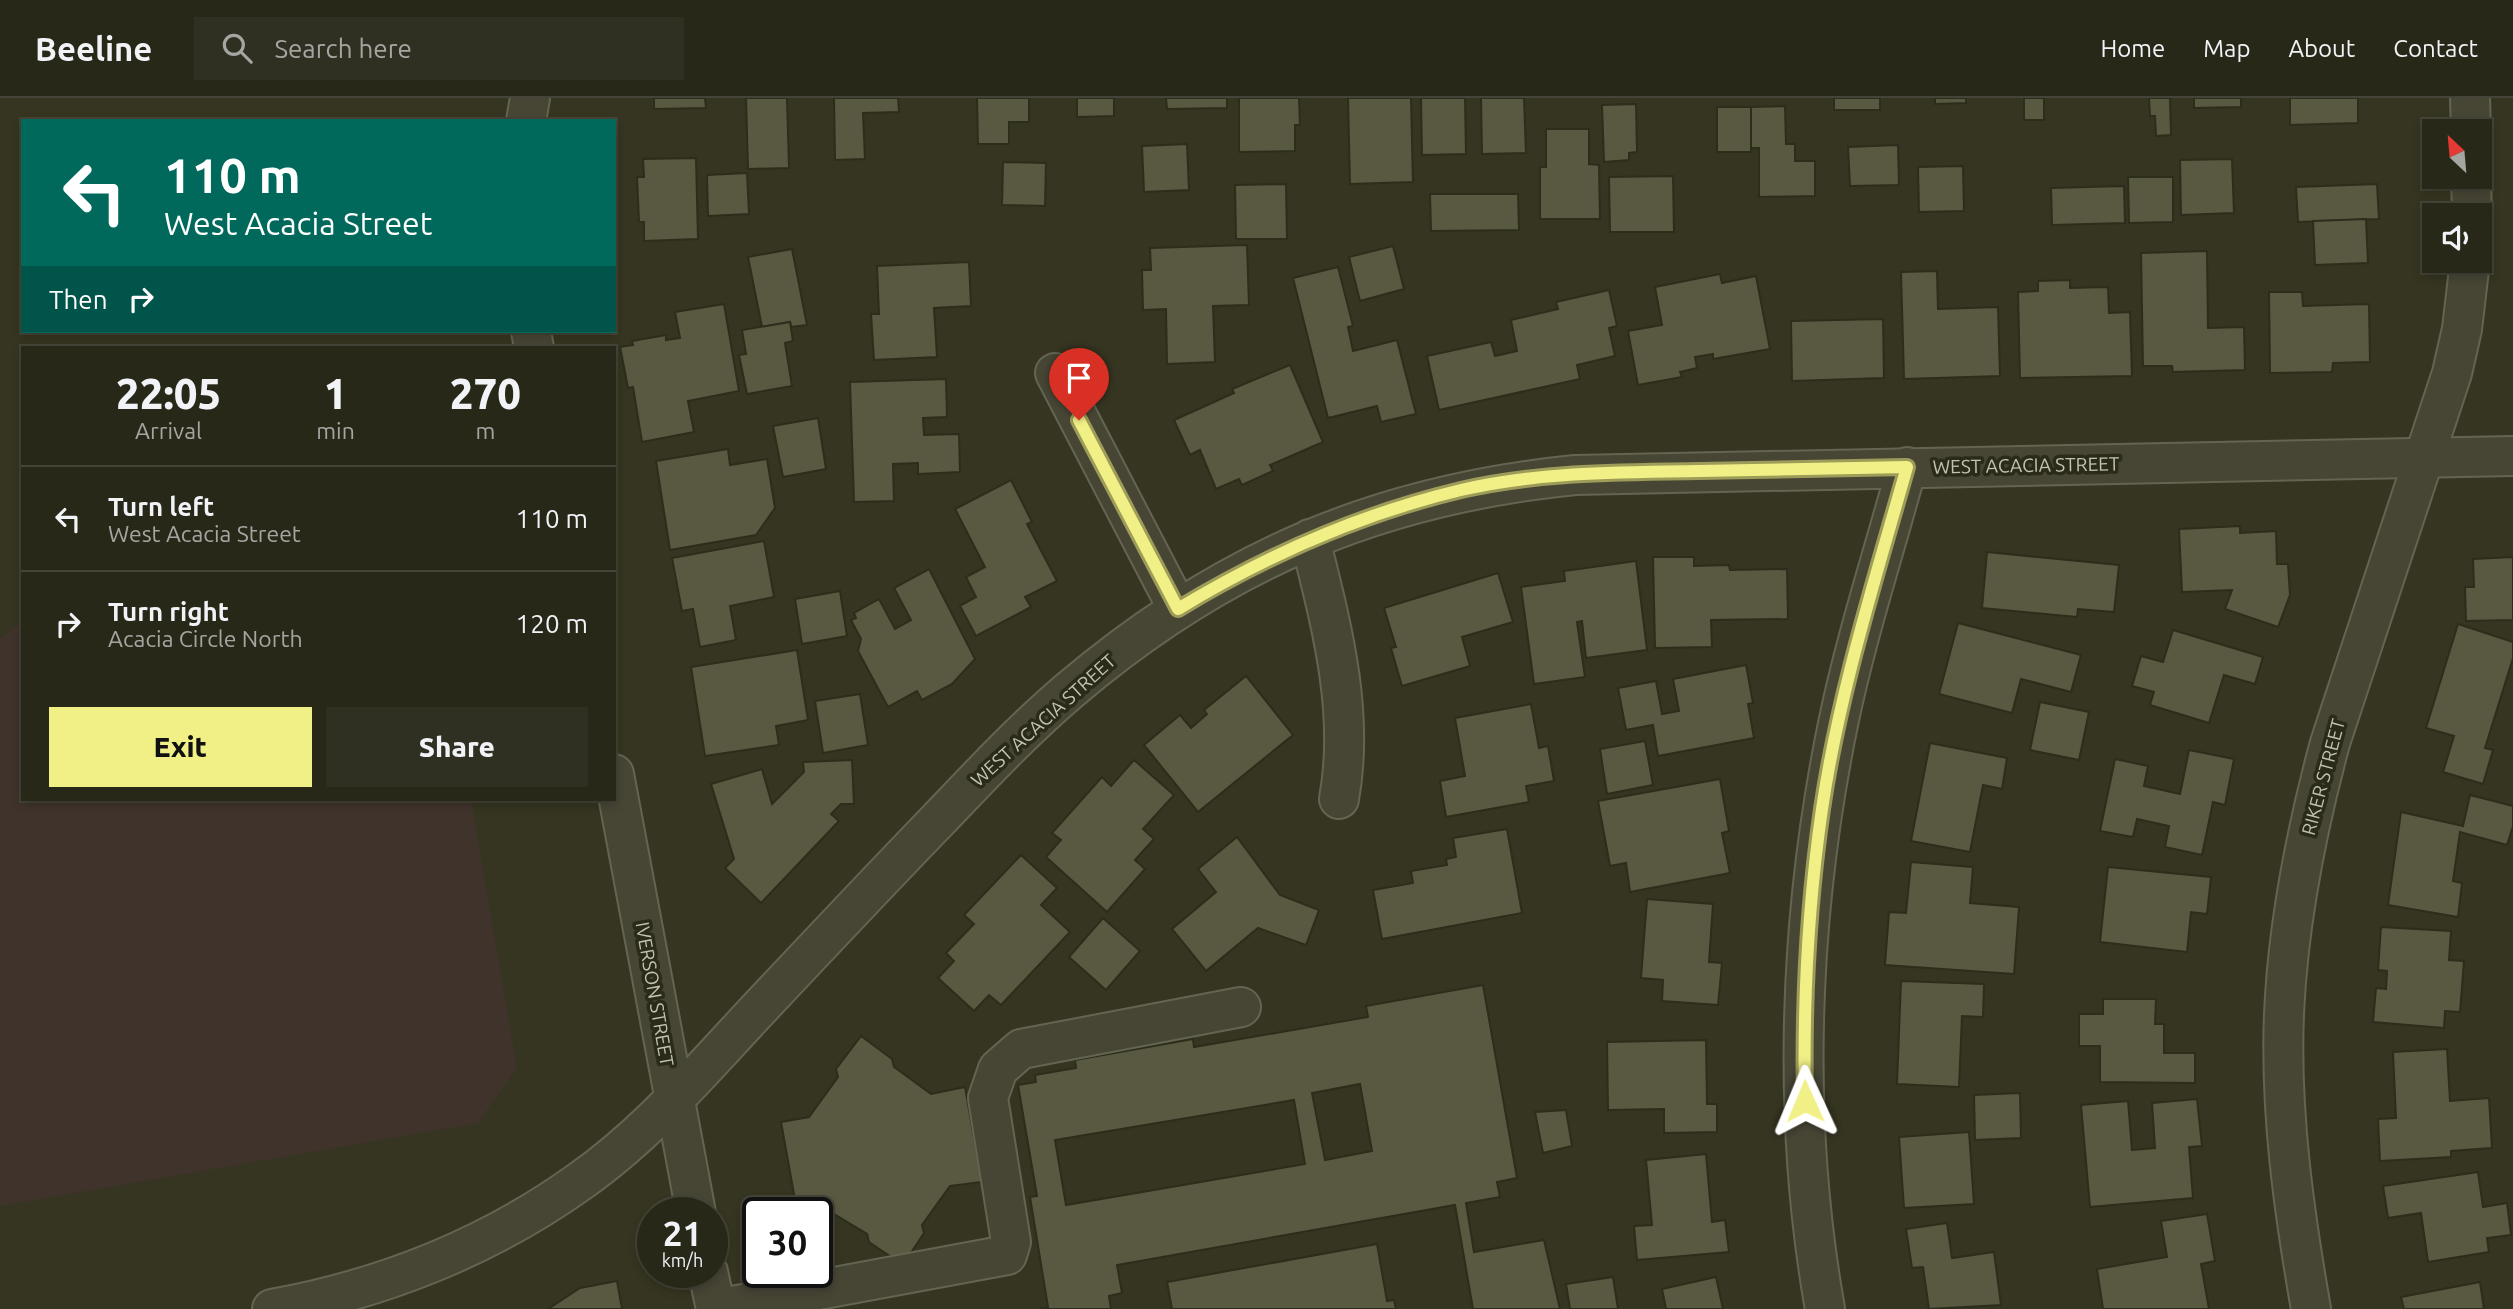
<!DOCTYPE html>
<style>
:root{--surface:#282819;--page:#303022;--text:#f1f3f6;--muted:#a5a6a2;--line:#444438;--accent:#f1f087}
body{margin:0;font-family:Ubuntu,sans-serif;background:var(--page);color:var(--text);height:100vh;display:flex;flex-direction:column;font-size:26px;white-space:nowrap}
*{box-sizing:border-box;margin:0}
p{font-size:23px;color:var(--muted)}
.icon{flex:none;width:38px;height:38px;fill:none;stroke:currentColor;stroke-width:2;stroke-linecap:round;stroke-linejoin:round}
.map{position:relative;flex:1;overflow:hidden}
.side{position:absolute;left:21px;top:248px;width:595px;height:455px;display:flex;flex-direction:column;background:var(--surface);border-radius:0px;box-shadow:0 4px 10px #0003,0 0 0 2px var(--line)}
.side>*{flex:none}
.top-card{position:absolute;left:21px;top:21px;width:595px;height:214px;border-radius:0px;box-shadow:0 4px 10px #0003,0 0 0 2px var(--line);background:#00695c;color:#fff;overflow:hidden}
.needle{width:46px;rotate:334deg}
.fabs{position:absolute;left:2422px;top:21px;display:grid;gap:14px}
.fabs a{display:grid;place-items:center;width:70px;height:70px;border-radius:0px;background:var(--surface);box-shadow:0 4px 10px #0003,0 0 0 2px var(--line);font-size:35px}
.speed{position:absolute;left:637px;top:1099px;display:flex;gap:14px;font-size:35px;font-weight:700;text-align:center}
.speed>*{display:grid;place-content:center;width:91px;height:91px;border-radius:50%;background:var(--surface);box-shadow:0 4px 10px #0003,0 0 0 2px var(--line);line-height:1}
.speed small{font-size:18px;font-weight:400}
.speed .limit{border:4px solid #111;border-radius:10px;background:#fff;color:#111}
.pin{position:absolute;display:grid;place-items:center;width:60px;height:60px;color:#fff;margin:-72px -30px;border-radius:50% 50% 50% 0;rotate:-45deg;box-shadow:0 0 7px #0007}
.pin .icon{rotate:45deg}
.me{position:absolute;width:77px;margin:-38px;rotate:359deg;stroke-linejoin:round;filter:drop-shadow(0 0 5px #0008)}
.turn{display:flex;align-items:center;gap:24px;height:147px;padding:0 28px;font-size:32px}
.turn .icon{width:91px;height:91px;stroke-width:2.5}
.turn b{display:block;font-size:49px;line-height:60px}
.then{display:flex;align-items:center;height:66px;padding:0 28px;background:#0003;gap:14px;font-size:26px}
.eta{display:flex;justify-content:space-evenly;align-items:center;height:119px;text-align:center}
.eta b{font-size:42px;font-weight:800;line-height:49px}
.cta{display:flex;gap:14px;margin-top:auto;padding:14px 28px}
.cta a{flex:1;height:80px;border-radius:0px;background:var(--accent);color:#111;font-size:28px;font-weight:800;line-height:80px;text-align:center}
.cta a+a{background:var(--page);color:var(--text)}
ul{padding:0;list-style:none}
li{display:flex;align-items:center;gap:21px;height:105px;padding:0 28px;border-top:2px solid var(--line)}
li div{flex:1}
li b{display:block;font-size:26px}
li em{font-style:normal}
header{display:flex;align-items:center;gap:42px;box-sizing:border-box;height:98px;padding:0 35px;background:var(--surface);border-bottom:2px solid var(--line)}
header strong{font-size:33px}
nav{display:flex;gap:38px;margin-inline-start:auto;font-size:24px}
.search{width:490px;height:63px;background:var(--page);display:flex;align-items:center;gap:18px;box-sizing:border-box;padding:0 24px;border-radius:0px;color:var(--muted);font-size:26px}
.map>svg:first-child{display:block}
.green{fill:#40332c}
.building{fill:#595840;stroke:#2d2d1c;stroke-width:2;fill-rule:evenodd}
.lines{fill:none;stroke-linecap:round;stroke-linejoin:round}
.minor-casing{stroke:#646452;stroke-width:42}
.minor{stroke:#474635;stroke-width:38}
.route-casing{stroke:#9d9c58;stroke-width:18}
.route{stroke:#f1f087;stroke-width:12}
.labels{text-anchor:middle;stroke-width:7;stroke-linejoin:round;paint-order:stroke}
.street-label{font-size:19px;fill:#c3c3af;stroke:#2b2b1a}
</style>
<header>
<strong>Beeline</strong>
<div class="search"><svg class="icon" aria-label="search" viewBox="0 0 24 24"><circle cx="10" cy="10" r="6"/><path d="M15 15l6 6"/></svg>Search here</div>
<nav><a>Home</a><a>Map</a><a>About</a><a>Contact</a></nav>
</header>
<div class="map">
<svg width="2513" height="1211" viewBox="0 0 2513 1211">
<rect width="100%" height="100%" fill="#363521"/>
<!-- green -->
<path class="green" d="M23,523V702H471L517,970L478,1025L0,1108V541Z"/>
<!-- building -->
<g class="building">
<path d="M654,0H705L706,10L654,11Z"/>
<path d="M746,0H787L789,70L748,71Z"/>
<path d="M834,0H898L899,14L863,15L865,61L835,62Z"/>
<path d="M977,0H1029V24H1009V46H978Z"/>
<path d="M1077,0H1114V18L1077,19Z"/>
<path d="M1166,0H1227V10L1167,11Z"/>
<path d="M1239,0H1299L1300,27H1295V53L1239,54Z"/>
<path d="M1348,0H1411L1413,84L1350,86Z"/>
<path d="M1421,0H1465L1466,56L1422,57Z"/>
<path d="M1481,0H1524L1526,55L1482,56Z"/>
<rect x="1834" y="0" width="46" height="12"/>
<path d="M1935,0H1966V5L1935,6Z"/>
<rect x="2024" y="0" width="20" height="22"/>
<path d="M2149,0H2170L2171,37L2156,38L2155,18H2150Z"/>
<path d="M2194,0H2241V9L2194,10Z"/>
<path d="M2290,0H2358V25L2290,27Z"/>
<path d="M1636,6L1637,54L1629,55V62L1604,64L1602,7Z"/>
<path d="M1785,8L1786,46H1795V63H1815V98L1759,99V50H1751V9Z"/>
<rect x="1717" y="9" width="34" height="45"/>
<path d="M1546,31H1589V66L1599,67L1600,121H1540V69H1546Z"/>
<path d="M1187,46L1189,92L1144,94L1142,48Z"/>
<path d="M1898,47L1899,87L1850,88L1848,49Z"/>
<path d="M696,60L698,141L644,143V124H639L637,79H644L643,61Z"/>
<path d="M2232,61L2234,115L2181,117L2180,62Z"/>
<path d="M1003,64L1046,65L1045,108L1002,107Z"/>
<path d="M1963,68L1964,113L1919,114L1918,69Z"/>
<path d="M747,75L749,116L708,118L707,77Z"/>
<path d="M1673,78L1674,134H1610L1609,79Z"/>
<path d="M2128,79H2173V124L2129,125Z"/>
<path d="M1286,86L1287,141H1236L1235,87Z"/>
<path d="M2377,86L2379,121L2298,124L2296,89Z"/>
<path d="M2124,88L2125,125L2052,127L2051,90Z"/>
<path d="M1430,96H1518L1519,132L1431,133Z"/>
<path d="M2366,121L2368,165L2315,167L2313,123Z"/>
<path d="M1247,147L1249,207L1213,208L1215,264L1167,266L1166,211L1143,212L1142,172H1151L1150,150Z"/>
<path d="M1393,148L1404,191L1360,203L1349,159Z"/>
<path d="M792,151L807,227L791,229L790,224L762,229L748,159Z"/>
<path d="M2207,153L2208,230L2244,229L2245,272L2173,274L2172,268H2143L2141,155Z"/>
<path d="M969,164L971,208L934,210L937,259L874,262L871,216H879L877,168Z"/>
<path d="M1338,169L1353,228L1348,229L1353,253L1397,242L1416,316L1381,324L1377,308L1328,320L1293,180Z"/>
<path d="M1937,173L1938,211L1998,209L2000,278L1904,281L1901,174Z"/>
<path d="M1720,176L1722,185L1756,178L1770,251L1713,261V256L1695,259L1697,270L1680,274L1682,279L1638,287L1628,233L1662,227L1655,189Z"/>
<path d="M2070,182V190L2108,189L2109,215L2130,214L2132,278L2020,280L2018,194L2038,193V183Z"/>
<path d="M1609,192L1617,228L1609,230L1615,258L1577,267L1580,281L1439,312L1427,258L1491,244L1495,258L1517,253L1511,222L1558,211L1556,204Z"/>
<path d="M2269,194H2302L2303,208L2369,206L2370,264L2333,265L2332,274L2270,275Z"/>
<path d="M724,206L739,293L688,303L694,334L642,344L633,289L628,290L620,249L633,247L632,243L666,237V242L680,240L675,214Z"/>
<path d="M1883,221L1884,280L1792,283L1791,223Z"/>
<path d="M790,224L793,243L785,245L792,288L747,296L739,257L746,256L742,232Z"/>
<path d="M1290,267L1323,344L1270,367L1273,373L1242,387L1239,381L1216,391L1200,352L1190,357L1174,322L1234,295L1232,291Z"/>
<path d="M946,281L947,319L923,320L924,337L959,336L960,374L918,376V365L893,366L894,403L854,404L850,284Z"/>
<path d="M818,320L826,371L783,379L773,328Z"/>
<path d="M728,351L730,367L767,361L775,410L756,437L670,452L656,363Z"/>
<path d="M1011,382L1032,424L1027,426L1057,483L1025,499L1031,509L976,538L960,508L976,499L966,479L985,469L955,411Z"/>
<path d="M2240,428V435L2276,433L2277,466H2288L2290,497L2278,529L2225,511L2232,492L2182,494L2179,431Z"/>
<path d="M764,443L774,499L730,508L736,542L700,549L693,511L682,513L672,460Z"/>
<path d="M1987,454L2119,467L2114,514L2078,511L2077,519L1982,510Z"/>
<path d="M1653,459H1694V468L1729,467L1730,472L1787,471L1788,521L1711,522L1712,549L1655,550Z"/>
<path d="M2513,459V522L2466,523L2465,489H2474L2473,461Z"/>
<path d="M1636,463L1647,552L1586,560L1582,523L1577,524L1585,579L1534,586L1521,489L1565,483L1564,473Z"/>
<path d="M929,471L975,561L952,586L922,602L917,593L888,609L858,553L861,541L851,522L856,520L854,515L879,501L895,531L911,522L894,490Z"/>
<path d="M1498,475L1513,524L1462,539L1470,568L1402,588L1391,550L1396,549L1384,510Z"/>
<path d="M840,493L847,538L802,546L795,501Z"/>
<path d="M1958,525L2081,557L2071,594L2021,581L2012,615L1939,596Z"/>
<path d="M2458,526L2513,544V560L2485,650L2493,652L2483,686L2443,674L2454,638L2426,630Z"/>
<path d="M2173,532L2263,559L2255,586L2224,577L2209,625L2150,607L2154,594L2132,588L2141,558L2163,564Z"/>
<path d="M797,552L808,622L776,628L779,647L705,658L691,569Z"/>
<path d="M1746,567L1753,605L1748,606L1754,640L1658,658L1653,627L1626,632L1618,590L1656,583L1662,616L1679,613L1673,581Z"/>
<path d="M1246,578L1293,637L1198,714L1144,647L1180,617L1191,630L1207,616L1204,612Z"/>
<path d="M860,596L868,647L823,655L815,603Z"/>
<path d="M2040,604L2089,614L2079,662L2030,652Z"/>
<path d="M1531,606L1539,650L1548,648L1554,683L1526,688L1529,704L1446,719L1440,683L1465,678L1455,620Z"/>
<path d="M1645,643L1653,687L1607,696L1600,651Z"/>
<path d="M1930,645L2007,660L2002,691L1983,687L1970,754L1911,743Z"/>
<path d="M2189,652L2234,661L2225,707L2213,704L2202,757L2165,749L2169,728L2137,721L2133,739L2100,733L2115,661L2148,668L2144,688L2180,696Z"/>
<path d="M852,662L854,706H841L831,716L839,723L761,805L725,770L734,761L711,686L762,671L772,706L804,674L803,664Z"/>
<path d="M1134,662L1174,697L1143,731L1154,741L1135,762L1145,771L1107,814L1046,759L1061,742L1052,735L1102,679L1111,688Z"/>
<path d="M1720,681L1729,733L1722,735L1730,775L1630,794L1626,765L1610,768L1598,703Z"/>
<path d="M2470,697L2513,708V728L2507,747L2460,734L2453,783L2462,785L2458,819L2388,807L2401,714L2463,728Z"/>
<path d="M1507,731L1522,815L1382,841L1373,792L1413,785L1411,773L1447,767L1446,761L1456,759L1453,740Z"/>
<path d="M1237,739L1280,797L1319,812L1306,847L1258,830L1206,873L1172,831L1216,794L1198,771Z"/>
<path d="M1021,757L1057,790L1041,807L1070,834L1001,907L989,897L974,913L938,880L954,863L946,855L974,826L964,817Z"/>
<path d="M1911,764L1973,769L1970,805L2019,809L2014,876L1885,867L1889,814L1906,815Z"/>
<path d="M2108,769L2211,779L2207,816L2191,814L2187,854L2100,844Z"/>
<path d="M1647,801L1713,806L1709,864L1722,865L1718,907L1662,903L1663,882L1641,880Z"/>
<path d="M1103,820L1140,853L1106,892L1069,859Z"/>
<path d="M2381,829L2451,833L2449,862L2464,863L2460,914L2445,913L2444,930L2373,924L2376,890L2386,891L2387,873L2378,872Z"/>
<path d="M1901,883L1984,886L1983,919L1962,918L1959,989L1897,986Z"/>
<path d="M1483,887L1517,1080L1497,1084L1500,1099L1466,1105L1474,1154L1544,1142L1560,1211H1473L1455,1107L1117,1167L1122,1195L1109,1198L1111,1211H1040L1048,1209L1030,1099L1037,1098L1018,987L1036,984L1035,977L1076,970L1075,962L1193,941L1194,949L1368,919L1366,908ZM1360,986L1372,1053L1325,1062L1312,995ZM1294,1002L1305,1066L1066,1107L1055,1042Z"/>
<path d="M2103,901H2156L2155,926H2164V955H2195V985L2100,984V948H2079V916H2103Z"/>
<path d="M861,938L892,961L894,969L931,996L965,989L982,1084L950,1088L922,1127L924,1135L903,1167L869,1144L867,1136L824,1110L797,1113L781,1024L809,1019L838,979L836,971Z"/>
<path d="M1706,942L1707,1006H1717V1034L1664,1035V1011L1608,1012L1607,944Z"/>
<path d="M2447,951L2450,1003L2489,1000L2492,1050L2451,1053V1059L2380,1063L2378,1021L2396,1020L2393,954Z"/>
<path d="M2020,995L2021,1040L1975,1042L1974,997Z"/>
<path d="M2197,1001L2202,1048L2189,1049L2193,1100L2090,1109L2081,1007L2128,1003L2132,1052L2155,1050L2152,1005Z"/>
<path d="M1566,1012L1572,1048L1543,1055L1535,1014Z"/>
<path d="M1969,1034L1974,1106L1904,1110L1899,1039Z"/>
<path d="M1706,1056L1712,1124L1725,1122L1729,1154L1637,1162L1634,1128L1652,1127L1646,1062Z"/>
<path d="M2478,1074L2483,1109L2507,1105L2511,1137L2487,1140L2489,1154L2428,1164L2421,1115L2388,1120L2383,1088Z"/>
<path d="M2207,1116L2215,1163L2201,1166L2209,1211H2103L2097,1171L2167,1159L2161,1123Z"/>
<path d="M1947,1125L1952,1160L1994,1154L2001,1207L1929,1211L1923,1169L1912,1170L1906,1131Z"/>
<path d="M1377,1146L1387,1203L1394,1202L1396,1211H1172L1167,1184Z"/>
<path d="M1613,1179L1618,1211H1570L1566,1186Z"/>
<path d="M1716,1179L1723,1211H1666L1662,1191Z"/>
<path d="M617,1183L622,1211H548L580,1190Z"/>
<path d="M2480,1184L2484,1211H2404L2401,1199Z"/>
</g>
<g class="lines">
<!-- minor casing -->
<g class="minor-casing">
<g id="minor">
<path d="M2470,0L2471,33"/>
<path d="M526,23L530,0"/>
<path d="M2471,79L2472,117"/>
<path d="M531,233L534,250"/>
<path d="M1055,275L1178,511"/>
<path d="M1310,441C1331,526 1355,613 1339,701"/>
<path d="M614,676L696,1115"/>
<path d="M708,1174L716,1211"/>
<path d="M272,1211C382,1191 488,1149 579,1084C645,1038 698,976 752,918C814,852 876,786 939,721C981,677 1023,632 1070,592C1222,463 1377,397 1575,377L2513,358"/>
<path d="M716,1211L1007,1157L1011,1144L988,1000L998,971L1021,951L1241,909"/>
<path d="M1825,1211C1791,1019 1799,817 1838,626C1856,539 1884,454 1907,369"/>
<path d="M2311,1211C2294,1114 2280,1015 2284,916C2288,824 2306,734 2330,645L2452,275L2462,231L2470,163"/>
</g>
</g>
<!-- minor -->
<use href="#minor" class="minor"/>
</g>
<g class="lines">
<!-- route casing -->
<g class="route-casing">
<path id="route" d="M1079,322L1178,511C1267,457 1360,416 1461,392C1539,374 1620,374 1699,373C1769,372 1838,370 1907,369C1875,482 1839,595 1822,711C1808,807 1803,906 1805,1003"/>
</g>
<!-- route -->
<use href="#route" class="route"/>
</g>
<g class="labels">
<!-- street labels -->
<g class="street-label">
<text transform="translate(2026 367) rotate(-1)" y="7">WEST ACACIA STREET</text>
<text transform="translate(1043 622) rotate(-42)" y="7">WEST ACACIA STREET</text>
<text transform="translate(2323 679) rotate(-75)" y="7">RIKER STREET</text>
<text transform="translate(655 896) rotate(80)" y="7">IVERSON STREET</text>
</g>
</g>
</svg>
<div class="fabs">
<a><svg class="needle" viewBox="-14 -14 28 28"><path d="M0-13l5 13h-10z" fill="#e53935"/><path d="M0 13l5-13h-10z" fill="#a5a6a2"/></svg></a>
<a><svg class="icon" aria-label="sound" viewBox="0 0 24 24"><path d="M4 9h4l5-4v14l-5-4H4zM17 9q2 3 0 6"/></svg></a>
</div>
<div class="speed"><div>21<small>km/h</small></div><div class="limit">30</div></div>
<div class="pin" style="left:1079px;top:322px;background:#d93025"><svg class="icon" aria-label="arrive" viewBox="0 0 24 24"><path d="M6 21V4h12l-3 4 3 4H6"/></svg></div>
<svg class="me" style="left:1805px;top:1003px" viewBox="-20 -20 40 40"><path d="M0-17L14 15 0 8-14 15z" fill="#f1f087" stroke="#fff" stroke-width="4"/></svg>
<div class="top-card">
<div class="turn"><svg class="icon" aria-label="left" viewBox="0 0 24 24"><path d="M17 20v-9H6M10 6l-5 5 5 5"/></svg><div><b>110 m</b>West Acacia Street</div></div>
<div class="then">Then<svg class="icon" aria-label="right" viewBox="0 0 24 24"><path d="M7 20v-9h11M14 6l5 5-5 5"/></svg></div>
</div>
<section class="side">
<div class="eta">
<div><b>22:05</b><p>Arrival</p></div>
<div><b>1</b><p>min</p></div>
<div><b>270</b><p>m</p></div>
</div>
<ul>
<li><svg class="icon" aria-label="left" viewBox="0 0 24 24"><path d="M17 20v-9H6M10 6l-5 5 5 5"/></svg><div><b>Turn left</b><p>West Acacia Street</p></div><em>110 m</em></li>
<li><svg class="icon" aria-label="right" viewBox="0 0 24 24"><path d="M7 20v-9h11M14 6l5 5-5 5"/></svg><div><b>Turn right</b><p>Acacia Circle North</p></div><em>120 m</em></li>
</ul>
<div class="cta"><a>Exit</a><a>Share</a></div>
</section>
</div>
